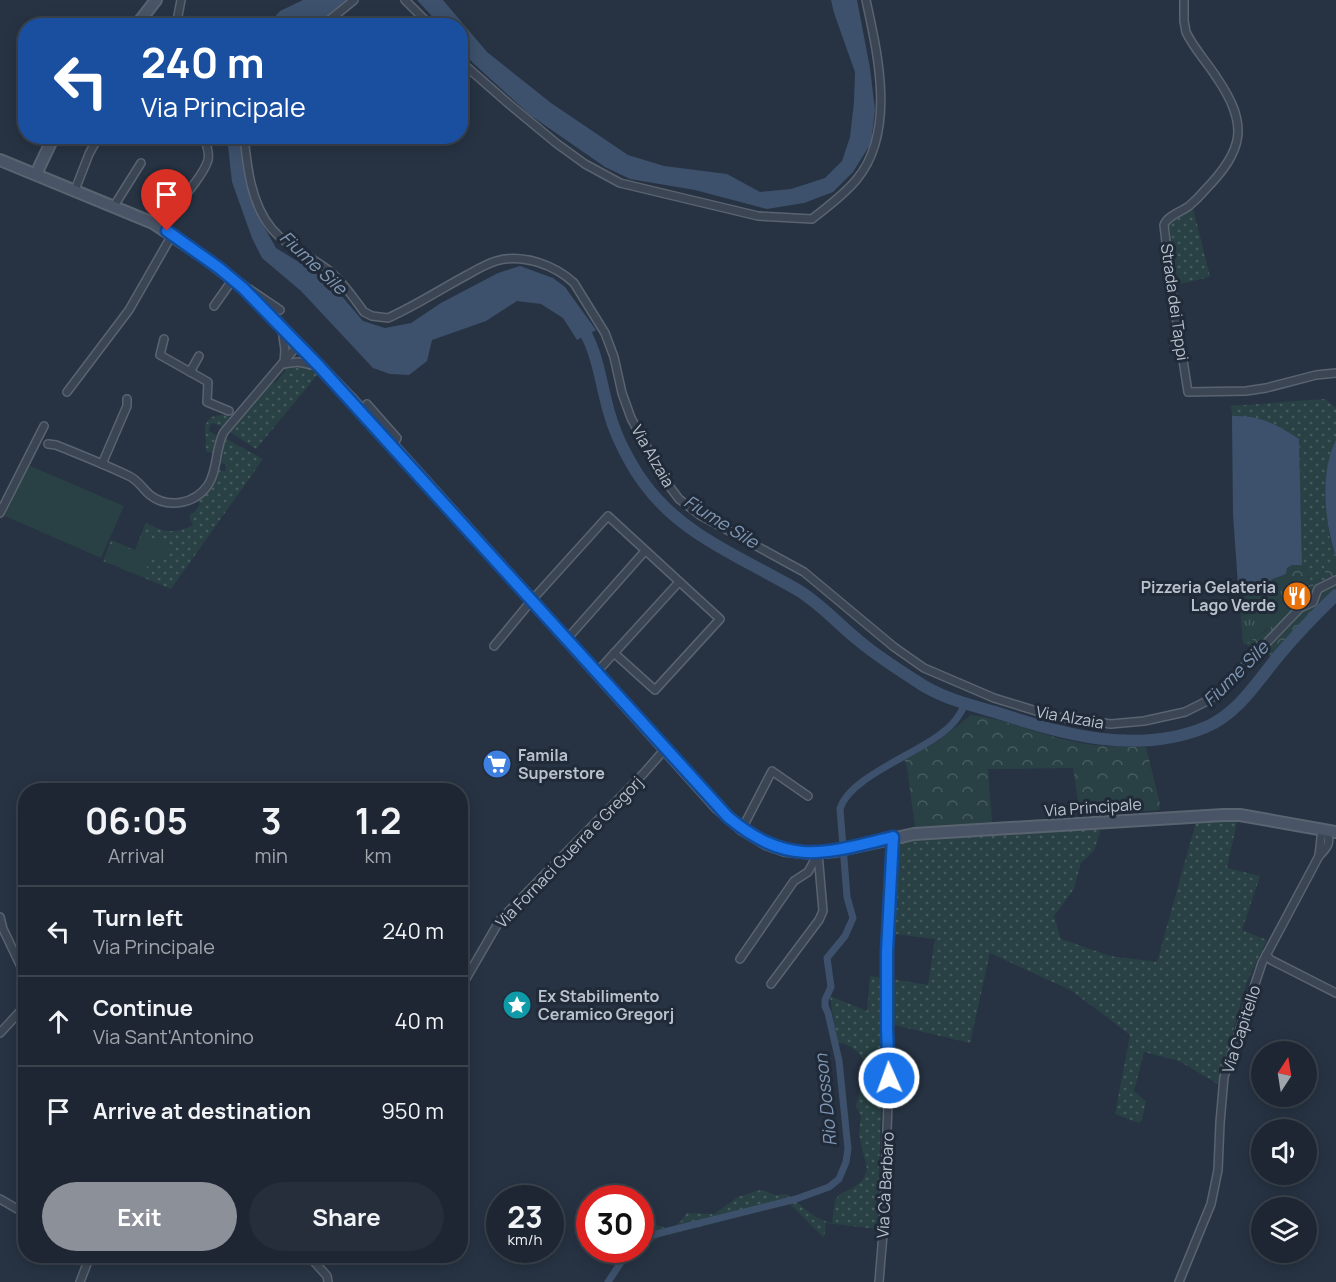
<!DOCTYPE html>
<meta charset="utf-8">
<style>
:root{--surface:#1d2632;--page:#252e3a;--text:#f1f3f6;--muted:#a0a5ac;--line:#3b434d;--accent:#8c9099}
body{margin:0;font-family:Manrope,sans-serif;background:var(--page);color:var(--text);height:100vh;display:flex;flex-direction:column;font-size:22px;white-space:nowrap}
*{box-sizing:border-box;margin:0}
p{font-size:20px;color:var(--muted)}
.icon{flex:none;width:33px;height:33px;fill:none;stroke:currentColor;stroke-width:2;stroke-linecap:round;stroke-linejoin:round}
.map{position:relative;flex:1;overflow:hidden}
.sheet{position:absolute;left:18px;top:783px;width:450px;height:480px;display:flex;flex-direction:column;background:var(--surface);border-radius:24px;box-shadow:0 3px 15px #0003,0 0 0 2px var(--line)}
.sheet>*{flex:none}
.hud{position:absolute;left:18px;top:18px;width:450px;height:126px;border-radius:24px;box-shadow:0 3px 15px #0003,0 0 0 2px var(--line);background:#1a4fa0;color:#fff;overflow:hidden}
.needle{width:39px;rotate:12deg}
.tools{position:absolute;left:1251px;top:1041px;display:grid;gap:12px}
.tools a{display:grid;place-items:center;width:66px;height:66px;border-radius:50%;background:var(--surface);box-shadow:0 3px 15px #0003,0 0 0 2px var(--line);font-size:30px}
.speed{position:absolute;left:486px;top:1185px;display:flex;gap:12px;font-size:30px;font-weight:700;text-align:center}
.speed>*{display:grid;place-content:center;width:78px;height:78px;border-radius:50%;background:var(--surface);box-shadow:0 3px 15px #0003,0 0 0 2px var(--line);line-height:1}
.speed small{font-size:15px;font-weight:400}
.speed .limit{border:9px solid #d22;background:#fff;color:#111}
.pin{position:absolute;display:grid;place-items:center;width:51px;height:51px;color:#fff;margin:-62px -26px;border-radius:50% 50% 50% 0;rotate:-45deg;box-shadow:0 0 6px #0007}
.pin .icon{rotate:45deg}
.me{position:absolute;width:66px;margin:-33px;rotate:358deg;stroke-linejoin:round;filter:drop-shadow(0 0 4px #0008)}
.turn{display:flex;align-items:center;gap:21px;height:126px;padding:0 24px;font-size:27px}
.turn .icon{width:78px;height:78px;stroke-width:2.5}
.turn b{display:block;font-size:42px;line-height:51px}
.eta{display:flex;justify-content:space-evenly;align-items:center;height:102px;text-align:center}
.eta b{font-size:36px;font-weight:700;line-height:42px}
.button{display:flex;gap:12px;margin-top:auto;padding:12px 24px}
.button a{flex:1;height:69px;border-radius:36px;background:var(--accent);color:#fff;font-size:24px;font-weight:700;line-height:69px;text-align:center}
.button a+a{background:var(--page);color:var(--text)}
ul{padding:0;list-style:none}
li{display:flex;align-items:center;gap:18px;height:90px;padding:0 24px;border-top:2px solid var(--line)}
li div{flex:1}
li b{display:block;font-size:22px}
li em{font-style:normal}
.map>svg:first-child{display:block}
.grass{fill:url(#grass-dots)}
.forest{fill:url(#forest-crowns)}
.park{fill:url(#park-tufts)}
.pitch{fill:#294144}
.water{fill:#3d516c}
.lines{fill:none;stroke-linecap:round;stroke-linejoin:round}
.canal{stroke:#3d516c;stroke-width:7}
.river{stroke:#3d516c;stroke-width:12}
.street-casing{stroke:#5a6370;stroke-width:10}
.secondary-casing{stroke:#5a6370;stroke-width:14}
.street{stroke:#3b4553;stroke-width:7}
.secondary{stroke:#495466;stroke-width:10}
.route-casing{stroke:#114b97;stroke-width:15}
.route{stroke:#1a73e8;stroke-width:10}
.labels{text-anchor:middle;stroke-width:6;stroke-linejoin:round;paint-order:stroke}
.street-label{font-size:16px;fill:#b9c1cd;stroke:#202a38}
.poi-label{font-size:16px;font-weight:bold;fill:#b9c1cd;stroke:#202a38;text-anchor:start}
.water-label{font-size:18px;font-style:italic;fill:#8097b3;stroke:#202a38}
</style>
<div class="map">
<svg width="1336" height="1282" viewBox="0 0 1336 1282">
<defs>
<pattern id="grass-dots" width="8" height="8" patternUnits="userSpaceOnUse" patternTransform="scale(1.5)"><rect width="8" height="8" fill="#294144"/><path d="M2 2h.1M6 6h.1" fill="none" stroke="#465b5e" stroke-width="1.8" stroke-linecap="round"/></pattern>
<pattern id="forest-crowns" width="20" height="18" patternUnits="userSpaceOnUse" patternTransform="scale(1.5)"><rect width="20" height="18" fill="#294144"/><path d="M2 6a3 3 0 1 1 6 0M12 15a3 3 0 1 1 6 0" fill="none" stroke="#465b5e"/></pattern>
<pattern id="park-tufts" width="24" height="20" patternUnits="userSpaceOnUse" patternTransform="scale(1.5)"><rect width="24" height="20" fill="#294144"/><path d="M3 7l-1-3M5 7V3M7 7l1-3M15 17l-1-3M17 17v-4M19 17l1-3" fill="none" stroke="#465b5e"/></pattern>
</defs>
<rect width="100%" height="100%" fill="#273343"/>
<!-- grass -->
<g class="grass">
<path d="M1192,204L1210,277L1175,285L1176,297L1166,222Z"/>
<path d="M293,364L309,366L318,374L256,449L230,432L273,382L275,383L286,370L284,368Z"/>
<path d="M1325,399L1336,408V440L1327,469L1329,535L1336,557V564L1324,567C1326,578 1331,588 1320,595L1315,594L1313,584L1302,565L1299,439L1235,416H1232L1231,406Z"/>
<path d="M227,414L231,419L223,427L213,423L210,425L209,431L218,436L214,453L206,452L205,425L211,417Z"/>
<path d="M225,438L263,459L171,589L103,561L111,540L135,550L146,522C161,533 176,534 193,525L189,516L192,513H194L200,504L198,502L211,487L219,470L225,471L226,464L219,463Z"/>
<path d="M1194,819H1220L1237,822L1227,868L1260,876L1242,930L1267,940L1247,982L1218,1084L1179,1061L1144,1052L1134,1091L1146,1101L1142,1119L1139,1123L1115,1114L1130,1035L1072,991L990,953L970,1043L890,1024L892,979L928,985L935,939L894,934L897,841L1100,826V833L1094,851L1081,863L1074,889L1054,916L1061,939L1110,956L1157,962L1196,822Z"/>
<path d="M870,976L882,978L880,1032L883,1059L877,1229L826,1223L824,1238L790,1204L660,1237L641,1249V1226L651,1223L671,1230L681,1221L687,1213L714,1214L738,1197L756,1191L762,1190L776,1195L786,1194C801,1204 814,1220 832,1223L835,1200L840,1194L853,1188L863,1180L867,1169L859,1135L861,1116L856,1106L861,1087L870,1072C863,1057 854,1043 837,1043L830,996L867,1011Z"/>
</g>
<!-- forest -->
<g class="forest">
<path d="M1328,564H1336V593L1271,657L1245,644L1266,631L1294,607L1285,583L1287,567L1292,565H1302L1313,584L1315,594L1320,595C1331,588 1326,578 1324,567Z"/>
<path d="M971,715C1006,719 1037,734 1071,741C1096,747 1121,747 1146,747L1160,804L1159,810L1080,815L1073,768L988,769L992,822L915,828L907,767L904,759L938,741Z"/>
</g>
<!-- park -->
<path class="park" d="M1286,574L1285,583L1292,592L1293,612L1245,644L1243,643L1238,585L1260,584Z"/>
<!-- pitch -->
<g class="pitch">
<path d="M28,465L124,506L101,558L5,516Z"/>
<path d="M142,534L170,545L163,562L151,557L143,577L105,561L113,542L135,551Z"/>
</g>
<!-- water -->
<g class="water">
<path d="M303,0H350L341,9L314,25L267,26L280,11Z"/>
<path d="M417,0H443L487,52L551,103L628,155L664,166L727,174L760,192L791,189L825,178L842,161L850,137L854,102L855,72L834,13L831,0H857L870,68L875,110L871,143L853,172L833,192L804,203L767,209L695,190L630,179L605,167L530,115L473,63L461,49L460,26L440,25Z"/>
<path d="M227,137H240L248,186L263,225L276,248L328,280L363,321L385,328L411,323L441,303L498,273L520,266L553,278L565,287L596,330L577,340L563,318L541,304L517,301L486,321L432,340L427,361L409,375L390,374L373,368L301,291L262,258L252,238L232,182Z"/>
<path d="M1232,416C1260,415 1276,424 1299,439L1302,565H1292L1287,568L1286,574L1260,584L1238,585L1233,514Z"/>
<path d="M1336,440V557C1325,524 1319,473 1336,440Z"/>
</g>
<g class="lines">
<!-- canal -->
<g class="canal">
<path d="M640,1238L796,1199L829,1187L839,1179L846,1162L848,1149L839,1061L828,1013L825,1006V1000L831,987L827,958L845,936L853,918L847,897L840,809C850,774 929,751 953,723C958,718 962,710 966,703"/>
<path d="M608,1282L629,1250"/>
</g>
<!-- river -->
<path class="river" d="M578,321C602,354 600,394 615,430C621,446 634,470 644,483C681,535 743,558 796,589C819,602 837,623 858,640C878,657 902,672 924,686C946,699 970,705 995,712C1063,734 1136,756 1206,727C1239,713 1258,680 1280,654C1298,633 1316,614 1336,595"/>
<!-- street casing -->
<g class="street-casing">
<g id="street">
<path d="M405,0L431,26"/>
<path d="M1184,0V21L1186,32C1194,49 1207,62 1217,78C1249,125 1244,150 1205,190C1200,196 1195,201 1189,206C1181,212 1167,216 1164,225L1171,284L1188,392L1246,391L1266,388L1316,375L1336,373"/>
<path d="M176,26L181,0"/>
<path d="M322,26L354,0"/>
<path d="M460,61L509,104L556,143L585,164L620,183L758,216L812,219C827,207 844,195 857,179C896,131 878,55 866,0"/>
<path d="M244,136C247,167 251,204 272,229C287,247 309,255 328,270C342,281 353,297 364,312L372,316L388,318C415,306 441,289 467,275C476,270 486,264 496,261C522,253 555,265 574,283L605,333L614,357L622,393L631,418L664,479L679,499L700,515L804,572L894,647L924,668L994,698L1056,717L1111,724L1144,721L1185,712L1209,700L1232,679L1300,608L1313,602L1318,589L1336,580"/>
<path d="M75,190L89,154L95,143"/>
<path d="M114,206L141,163"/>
<path d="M159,227C171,211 203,178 208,160C210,152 206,144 204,136"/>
<path d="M249,289L280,310"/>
<path d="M214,306L233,279"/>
<path d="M282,329L285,350L284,363"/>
<path d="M164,339L160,355L208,382L207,402L229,411"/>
<path d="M282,364L298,362L318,366"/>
<path d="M190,372L199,356"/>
<path d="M67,392L129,310L172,235"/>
<path d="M367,404L397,438L393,446"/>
<path d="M48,444L56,445C81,455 106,465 129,476C138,480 143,489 150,495C168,509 195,504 208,485C218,470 215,448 224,432L298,345"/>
<path d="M102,464L127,406V399"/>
<path d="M0,513L44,426"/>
<path d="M567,639L645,551"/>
<path d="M494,646L532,600L608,516L720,619L655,690L614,653"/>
<path d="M596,673L679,582"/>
<path d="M742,829L772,771L808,796"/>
<path d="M1319,856L1322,829"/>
<path d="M0,917L3,929L26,977"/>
<path d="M1266,955L1271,960L1336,993"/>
<path d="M740,959L794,881L808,872L817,856"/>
<path d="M771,984L819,920L823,911L818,853"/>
<path d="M460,989L500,920L644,773L665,749"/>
<path d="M0,1033L26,1005"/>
<path d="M0,1199L26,1214"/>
<path d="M309,1256L327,1276L328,1282"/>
<path d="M80,1282L90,1256"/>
<path d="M879,1282L883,1234L889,1078L887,1029V952L893,837"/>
<path d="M1179,1282L1211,1204L1218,1170L1220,1123L1224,1077L1262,963L1319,856C1328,847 1331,843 1327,831"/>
</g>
</g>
<!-- secondary casing -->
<g class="secondary-casing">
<g id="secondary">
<path d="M136,26L156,0"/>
<path d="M0,160L153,223L205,258L244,288L350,398L717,807L742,829L767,844L784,850L811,853L836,851L914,834L1223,815H1240L1336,832"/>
<path d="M36,174L54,136"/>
</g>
</g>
<!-- street -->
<use href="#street" class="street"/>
<!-- secondary -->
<use href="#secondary" class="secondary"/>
</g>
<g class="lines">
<!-- route casing -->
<g class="route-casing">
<path id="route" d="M167,231L219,268L243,288L319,366L728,817C788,867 824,854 893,837L887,952V1029L889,1078"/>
</g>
<!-- route -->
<use href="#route" class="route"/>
</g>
<!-- icons -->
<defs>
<g id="restaurant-disc" transform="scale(1.5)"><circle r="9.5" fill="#e8710a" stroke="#202a38"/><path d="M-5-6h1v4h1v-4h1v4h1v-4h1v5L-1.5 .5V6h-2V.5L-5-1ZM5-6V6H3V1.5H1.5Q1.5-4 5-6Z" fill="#fff"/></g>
<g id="supermarket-disc" transform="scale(1.5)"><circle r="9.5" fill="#3f7fe0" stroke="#202a38"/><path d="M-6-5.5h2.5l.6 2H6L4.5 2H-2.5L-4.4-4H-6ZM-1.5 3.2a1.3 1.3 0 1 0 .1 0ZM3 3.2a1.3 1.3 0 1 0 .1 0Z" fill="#fff"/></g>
<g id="sight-disc" transform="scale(1.5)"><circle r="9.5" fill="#0f9aa8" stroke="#202a38"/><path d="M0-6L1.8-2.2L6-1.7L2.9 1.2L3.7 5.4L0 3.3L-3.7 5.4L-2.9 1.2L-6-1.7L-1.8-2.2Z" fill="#fff"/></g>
</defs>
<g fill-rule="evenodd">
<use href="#restaurant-disc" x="1297" y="596"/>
<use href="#supermarket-disc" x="497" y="764"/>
<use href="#sight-disc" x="517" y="1005"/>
</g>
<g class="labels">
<!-- street labels -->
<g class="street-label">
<text transform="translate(1175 302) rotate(82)" y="6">Strada dei Tappi</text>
<text transform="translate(653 456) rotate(60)" y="6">Via Alzaia</text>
<text transform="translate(1070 717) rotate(10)" y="6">Via Alzaia</text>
<text transform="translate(1093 807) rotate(-4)" y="6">Via Principale</text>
<text transform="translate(569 852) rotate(-46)" y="6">Via Fornaci Guerra e Gregorj</text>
<text transform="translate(1241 1029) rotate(-72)" y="6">Via Capitello</text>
<text transform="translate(885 1185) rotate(-87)" y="6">Via Cà Barbaro</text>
</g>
<!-- poi labels -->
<g class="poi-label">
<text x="1276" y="593" text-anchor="end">Pizzeria Gelateria<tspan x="1276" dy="18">Lago Verde</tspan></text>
<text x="518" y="761">Famila<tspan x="518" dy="18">Superstore</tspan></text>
<text x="538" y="1002">Ex Stabilimento<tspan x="538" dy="18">Ceramico Gregorj</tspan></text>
</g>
<!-- water labels -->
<g class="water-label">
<text transform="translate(313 263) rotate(43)" y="6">Fiume Sile</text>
<text transform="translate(721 522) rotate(32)" y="6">Fiume Sile</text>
<text transform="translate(1236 674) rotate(-45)" y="6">Fiume Sile</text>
<text transform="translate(826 1100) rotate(-96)" y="6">Rio Dosson</text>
</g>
</g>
</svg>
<div class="tools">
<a><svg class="needle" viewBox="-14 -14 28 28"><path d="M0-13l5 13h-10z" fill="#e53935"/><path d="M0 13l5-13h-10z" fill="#a0a5ac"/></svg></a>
<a><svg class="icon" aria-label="sound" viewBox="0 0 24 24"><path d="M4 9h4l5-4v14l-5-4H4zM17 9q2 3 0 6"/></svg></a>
<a><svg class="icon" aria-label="layers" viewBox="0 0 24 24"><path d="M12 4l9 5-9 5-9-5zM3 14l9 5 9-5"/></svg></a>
</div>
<div class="speed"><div>23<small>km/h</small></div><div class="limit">30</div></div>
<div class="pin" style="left:167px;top:231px;background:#d93025"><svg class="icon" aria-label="arrive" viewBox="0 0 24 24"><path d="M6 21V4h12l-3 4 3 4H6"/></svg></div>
<svg class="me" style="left:889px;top:1078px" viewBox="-20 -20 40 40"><circle r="17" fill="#1a73e8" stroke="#fff" stroke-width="3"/><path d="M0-11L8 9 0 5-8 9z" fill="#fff"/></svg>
<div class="hud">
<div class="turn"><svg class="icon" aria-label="left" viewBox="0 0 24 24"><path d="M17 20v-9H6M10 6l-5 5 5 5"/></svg><div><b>240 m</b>Via Principale</div></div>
</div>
<section class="sheet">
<div class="eta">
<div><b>06:05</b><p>Arrival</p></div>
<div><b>3</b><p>min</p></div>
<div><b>1.2</b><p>km</p></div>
</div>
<ul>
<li><svg class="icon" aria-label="left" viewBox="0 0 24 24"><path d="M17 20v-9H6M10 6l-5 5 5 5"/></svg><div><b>Turn left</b><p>Via Principale</p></div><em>240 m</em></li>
<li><svg class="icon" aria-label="ahead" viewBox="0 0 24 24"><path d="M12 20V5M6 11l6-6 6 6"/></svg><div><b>Continue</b><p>Via Sant'Antonino</p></div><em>40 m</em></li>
<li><svg class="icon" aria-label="arrive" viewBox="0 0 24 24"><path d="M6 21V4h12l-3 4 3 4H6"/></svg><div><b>Arrive at destination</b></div><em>950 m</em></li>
</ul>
<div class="button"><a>Exit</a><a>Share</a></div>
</section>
</div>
